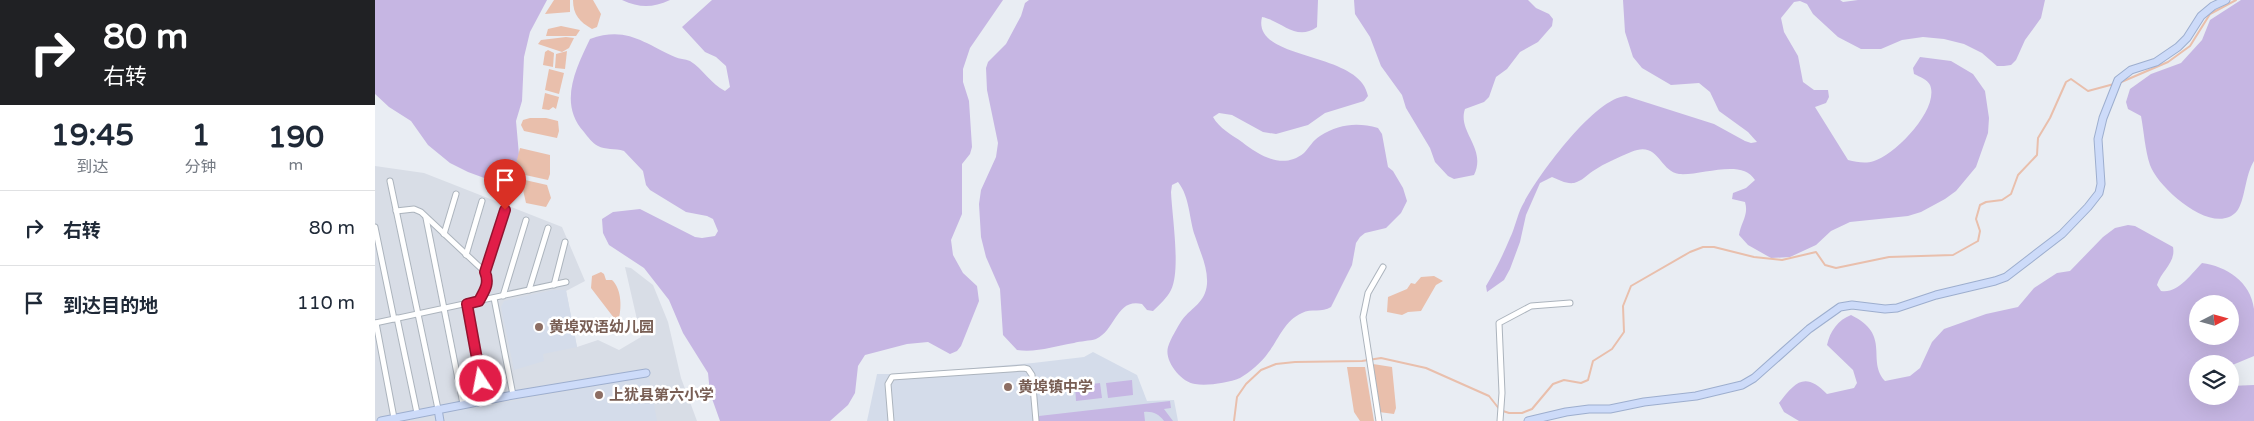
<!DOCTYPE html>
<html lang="zh">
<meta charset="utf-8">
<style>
:root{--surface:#fff;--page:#f2f2f3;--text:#1f2937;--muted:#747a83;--line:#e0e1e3}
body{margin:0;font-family:"Varela Round","Noto Sans SC",sans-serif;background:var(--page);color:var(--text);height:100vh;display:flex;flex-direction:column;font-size:19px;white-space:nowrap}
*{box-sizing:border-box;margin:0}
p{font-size:16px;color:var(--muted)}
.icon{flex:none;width:28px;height:28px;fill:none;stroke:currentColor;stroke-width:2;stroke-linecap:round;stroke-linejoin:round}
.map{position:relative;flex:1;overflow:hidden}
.panel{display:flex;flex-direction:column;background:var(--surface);width:375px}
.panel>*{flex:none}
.hud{background:#202124;color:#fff;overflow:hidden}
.needle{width:32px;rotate:84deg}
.controls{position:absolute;left:1814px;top:295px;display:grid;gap:10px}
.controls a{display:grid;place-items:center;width:50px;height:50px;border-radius:50%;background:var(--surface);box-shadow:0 5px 20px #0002;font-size:25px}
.pin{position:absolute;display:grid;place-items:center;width:42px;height:42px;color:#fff;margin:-51px -21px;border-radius:50% 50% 50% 0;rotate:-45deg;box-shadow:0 0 5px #0007}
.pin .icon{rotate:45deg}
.me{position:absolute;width:55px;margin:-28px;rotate:349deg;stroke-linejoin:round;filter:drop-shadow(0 0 4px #0008)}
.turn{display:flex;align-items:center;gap:18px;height:105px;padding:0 20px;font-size:22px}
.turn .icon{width:65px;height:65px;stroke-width:2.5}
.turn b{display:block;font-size:35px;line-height:42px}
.eta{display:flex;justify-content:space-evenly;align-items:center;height:85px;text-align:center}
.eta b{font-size:30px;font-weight:700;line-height:35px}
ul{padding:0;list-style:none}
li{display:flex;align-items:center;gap:15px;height:75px;padding:0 20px;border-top:1px solid var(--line)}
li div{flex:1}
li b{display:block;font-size:19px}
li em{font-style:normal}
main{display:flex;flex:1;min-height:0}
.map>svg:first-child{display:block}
.residential{fill:#d8dde6}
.education{fill:#d4dcea}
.green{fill:#c6b6e3;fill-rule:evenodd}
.water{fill:#e9bfac}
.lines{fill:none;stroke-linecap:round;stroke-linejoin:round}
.stream{stroke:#e9bfac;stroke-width:2}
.street-casing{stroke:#acb4bd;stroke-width:7}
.secondary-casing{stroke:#9daece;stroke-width:9}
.street{stroke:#fff;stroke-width:5}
.secondary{stroke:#cddbf9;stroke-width:7}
.route-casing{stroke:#92132f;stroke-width:12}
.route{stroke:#e11d48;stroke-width:9}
.education-dot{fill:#8d6e63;stroke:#fff;stroke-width:2}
.labels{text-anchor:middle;stroke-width:5;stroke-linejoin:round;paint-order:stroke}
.education-label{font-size:15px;font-weight:bold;fill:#785e54;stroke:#fff;text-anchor:start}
</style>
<main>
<section class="panel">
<div class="hud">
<div class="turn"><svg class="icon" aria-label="right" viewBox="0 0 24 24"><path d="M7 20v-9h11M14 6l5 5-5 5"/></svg><div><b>80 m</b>右转</div></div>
</div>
<div class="eta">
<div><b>19:45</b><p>到达</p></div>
<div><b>1</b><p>分钟</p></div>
<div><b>190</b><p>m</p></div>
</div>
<ul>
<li><svg class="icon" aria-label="right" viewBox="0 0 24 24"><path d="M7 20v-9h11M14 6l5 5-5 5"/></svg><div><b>右转</b></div><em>80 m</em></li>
<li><svg class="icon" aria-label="arrive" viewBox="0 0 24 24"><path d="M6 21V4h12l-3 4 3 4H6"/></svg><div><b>到达目的地</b></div><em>110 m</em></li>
</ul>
</section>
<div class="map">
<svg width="1879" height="421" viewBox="0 0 1879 421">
<rect width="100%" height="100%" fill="#e9edf3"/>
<!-- residential -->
<path class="residential" d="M0,166L49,173L187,227L210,281L191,291L202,347L223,340L244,350L266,337L250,267L256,268L278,285L293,322L306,378L322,421H0Z"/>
<!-- education -->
<g class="education">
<path d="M178,290H191L202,347L168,354L169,361L139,370L126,307L129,301Z"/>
<path d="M718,352L762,375L772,401L799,400L803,421H492L502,374H530L658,363L709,357Z"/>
<path d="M274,377L282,421H71L69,413Z"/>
</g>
<!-- green -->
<g class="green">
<path d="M0,0H172L155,32L149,57L147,101L141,121L144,155L140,168L132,179H112L93,172L75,163L53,145L36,121L14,107L0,94Z"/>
<path d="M247,0H295C277,8 265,8 247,0Z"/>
<path d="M337,0H628L595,48L588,69V82L594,101L597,147L595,154L587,164V214L576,240L578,255L588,273L602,286L604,301L586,346L582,351L575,354L553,342L532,344L490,355L483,366L480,393L473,405L455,421H345L335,393L333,373L308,333L294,300L269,268L234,245L228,233L227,219L238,212L265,209L320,237L327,238L340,236L343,231L338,219L332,216L311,212L275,190L271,185L268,171L249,151C240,148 230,150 223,146C217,143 213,137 209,132C183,104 201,68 215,39C252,26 268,43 300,57C304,59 310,59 315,61C328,69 336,84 350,91L355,87L351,66L341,57L330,52L307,27Z"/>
<path d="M654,0H943L942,27C921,42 907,21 887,17C876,62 985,50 993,96L989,101L950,113L933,125L901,134L888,132L857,115L844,113L838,117C844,128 857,135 867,142C885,156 908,170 929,153C934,148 938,140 945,136C964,124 982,122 1003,128L1007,134L1013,167L1018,171L1028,188L1032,201L1026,213L1011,228L990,233L985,237L981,243L977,265L956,307C947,313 936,308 927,313C909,321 904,339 893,353C887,362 874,373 865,378C853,383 832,386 820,384C806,382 789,361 793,347C796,338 802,328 807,320C818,306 830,303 832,284C833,267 825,252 820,236C814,219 815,197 803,182L797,185L796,192C797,216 806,270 796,290C792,298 785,304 778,311L772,310L767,304C741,298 741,330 721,339C715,341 705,341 699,343C680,346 661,353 642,350L628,335L625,289L611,257L606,237L604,204L606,190L621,157L623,143L612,90L611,68L613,62L631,44L646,16L650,3Z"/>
<path d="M979,0H1153L1161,8L1174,14L1178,19L1177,26L1163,42L1145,52L1132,69L1121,77L1114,97L1109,102L1090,109C1082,132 1112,148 1099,175L1079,179L1073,176L1060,162L1055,148L1031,108L1027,95L1006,66L995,37L980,14Z"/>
<path d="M1248,0H1465L1468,2L1483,0H1670L1666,18L1650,40L1641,60L1636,65L1629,66H1622L1607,53L1589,44L1569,39L1548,37L1527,40L1506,49H1486L1463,37L1438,14L1432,4L1425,1L1419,2L1406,18L1409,32L1423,56L1428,82L1439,90H1453L1454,97L1451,103L1440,107L1473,160C1482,162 1490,164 1499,161C1520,155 1565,109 1555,85C1552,79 1545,77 1539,74L1538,68L1545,57L1576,61L1598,74L1610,91L1614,118L1613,133L1601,167L1581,191L1570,199L1546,212L1533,216L1475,222L1456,231L1441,245L1415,257L1396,258L1373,245L1364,235C1366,222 1374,215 1370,202L1357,199L1358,193L1371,188L1380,180C1367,158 1326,176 1304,174C1284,171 1284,140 1256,152C1244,157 1230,163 1218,171C1212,175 1207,181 1199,183C1191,184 1184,180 1177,177L1165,183L1151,215L1145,242L1135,269L1129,280L1112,292L1111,286C1120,271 1128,255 1135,238C1140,228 1142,216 1147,206C1161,178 1219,98 1251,96L1339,124L1370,141L1376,143L1382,142L1373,132L1344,111L1335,92L1324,83L1296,85L1267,68L1258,57L1250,32Z"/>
<path d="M1866,0H1879V161C1870,175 1870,201 1862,211C1839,238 1783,188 1775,165C1770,150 1769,132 1766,116L1753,109L1751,102L1755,89L1776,74L1806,63L1827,40L1835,20Z"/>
<path d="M1753,225L1760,226L1798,247C1801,263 1786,271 1782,285L1786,291C1803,294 1816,274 1827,263C1851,266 1876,282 1879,309C1879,324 1879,341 1879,356L1855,366V364H1822V396H1855V386L1879,385V421H1424L1409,412L1404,403C1420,382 1430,371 1452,394L1479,388L1482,383L1478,370L1452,345C1455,331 1463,320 1476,315C1517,335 1491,360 1510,381L1535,376L1545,368L1557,342L1569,329L1611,314L1643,307L1659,288L1682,273L1695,271L1728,237L1740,228ZM1822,304H1855V336H1822Z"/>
<path d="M757,380L758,395L733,398L731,383Z"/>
<path d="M725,383L727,398L701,401L700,386Z"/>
<path d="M795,401L796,408L789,409L798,421H789C784,414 777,411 769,412L770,421H664V416Z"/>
</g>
<!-- water -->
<g class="water">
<path d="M179,0H195V12L170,14Z"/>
<path d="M198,0H218L226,14L222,27L217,29C205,22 198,15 198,0Z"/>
<path d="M186,26L205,30L201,36H171L173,29Z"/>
<path d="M191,37L199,38L194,48L187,52L163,44L166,40Z"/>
<path d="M173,50L179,53L178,67L168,65L170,52Z"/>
<path d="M192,51L190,69L180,68L181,54Z"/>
<path d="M174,69L189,73L184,94L170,90Z"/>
<path d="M170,93L184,97L181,109L178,107L174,110L167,109Z"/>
<path d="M155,118H171L183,121L184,131L182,138L149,131L146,125L148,120Z"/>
<path d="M145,148L175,155V174L173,180L141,173L140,168Z"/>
<path d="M150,180L172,185L176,198L171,207L151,203L148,190L139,186Z"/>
<path d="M226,272L229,274L231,280H237C247,289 247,310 243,321L239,318L216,288L217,276Z"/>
<path d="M1059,276L1068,281L1061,285L1046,311L1033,312L1027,315L1012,312L1013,297L1032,289L1036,283L1040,284L1046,277Z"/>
<path d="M998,364L1017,367L1021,408L1019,414L1004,412Z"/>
<path d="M972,367H990L999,421H985L979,412Z"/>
</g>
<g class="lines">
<!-- stream -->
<g class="stream">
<path d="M1744,83L1793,62L1815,46L1835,14L1861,0"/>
<path d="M859,421L862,397L871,384L886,370L901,364L920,362L987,361L1006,358L1051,368L1114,396L1125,410L1134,413H1147L1157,409L1178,384L1189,380L1206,383L1213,380L1218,361L1237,349L1249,332L1248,306L1256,286L1315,252L1328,247H1339L1379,257L1407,260L1441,252L1450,265L1461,268L1514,257L1578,255L1603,241L1605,231L1601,219L1605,205L1611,202L1627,200L1636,194L1643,175L1662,155L1663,138L1675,118L1691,82L1696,79L1713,91L1739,84"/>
</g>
<!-- street casing -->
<g class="street-casing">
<g id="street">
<path d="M15,181L63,409"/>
<path d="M21,211L39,209L46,212L110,272C115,283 109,291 104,301"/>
<path d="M51,218L88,404"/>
<path d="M0,227L19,319"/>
<path d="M69,234L81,194"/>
<path d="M91,255L107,201"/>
<path d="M110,272L130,209"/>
<path d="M179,285L190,242"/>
<path d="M154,290L173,228"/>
<path d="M128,296L151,220"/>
<path d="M119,298L138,395"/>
<path d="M92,304L109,400"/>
<path d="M22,318L42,413"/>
<path d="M0,323L191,282"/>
<path d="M1,323L19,418"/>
<path d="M516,421L513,384L517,377L649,368L653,369L657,375L661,421"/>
<path d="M1004,421L988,317L993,293L1008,267"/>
<path d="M1125,421L1127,393L1124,323L1156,306L1195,303"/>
</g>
</g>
<!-- secondary casing -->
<g class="secondary-casing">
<g id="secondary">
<path d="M63,409L65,421"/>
<path d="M6,421L138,395L271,373"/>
<path d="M1153,421L1191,412L1214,409H1235L1269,402L1321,396L1367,385L1379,378L1434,329L1465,307L1477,305L1510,309L1522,308L1561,295L1620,281L1631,277L1687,234L1713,207L1724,193L1726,184L1723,139L1728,118L1743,80L1756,70L1781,62L1803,47L1812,38L1826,16L1838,6L1851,0"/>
</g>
</g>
<!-- street -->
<use href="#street" class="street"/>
<!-- secondary -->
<use href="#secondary" class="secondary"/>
</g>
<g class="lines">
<!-- route casing -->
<g class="route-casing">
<path id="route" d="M106,381L92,304L104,301C109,291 115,284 110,272L130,210"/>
</g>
<!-- route -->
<use href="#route" class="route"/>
</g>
<!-- markers -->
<g class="education-dot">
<circle cx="164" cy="327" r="5"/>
<circle cx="633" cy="387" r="5"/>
<circle cx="224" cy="395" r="5"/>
</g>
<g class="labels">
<!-- education labels -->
<g class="education-label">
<text x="174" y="332">黄埠双语幼儿园</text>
<text x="643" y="392">黄埠镇中学</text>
<text x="234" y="400">上犹县第六小学</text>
</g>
</g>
</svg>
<div class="controls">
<a><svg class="needle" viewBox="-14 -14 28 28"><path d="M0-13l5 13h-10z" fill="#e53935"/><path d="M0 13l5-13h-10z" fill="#747a83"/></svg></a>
<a><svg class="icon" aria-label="layers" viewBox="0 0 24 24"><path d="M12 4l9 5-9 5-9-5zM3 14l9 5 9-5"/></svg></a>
</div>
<div class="pin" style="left:130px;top:210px;background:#d93025"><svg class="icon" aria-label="arrive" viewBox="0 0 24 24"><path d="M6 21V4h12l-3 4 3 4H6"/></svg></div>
<svg class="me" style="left:106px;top:381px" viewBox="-20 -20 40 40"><circle r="17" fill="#e11d48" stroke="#fff" stroke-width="3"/><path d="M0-11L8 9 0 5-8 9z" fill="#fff"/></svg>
</div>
</main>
